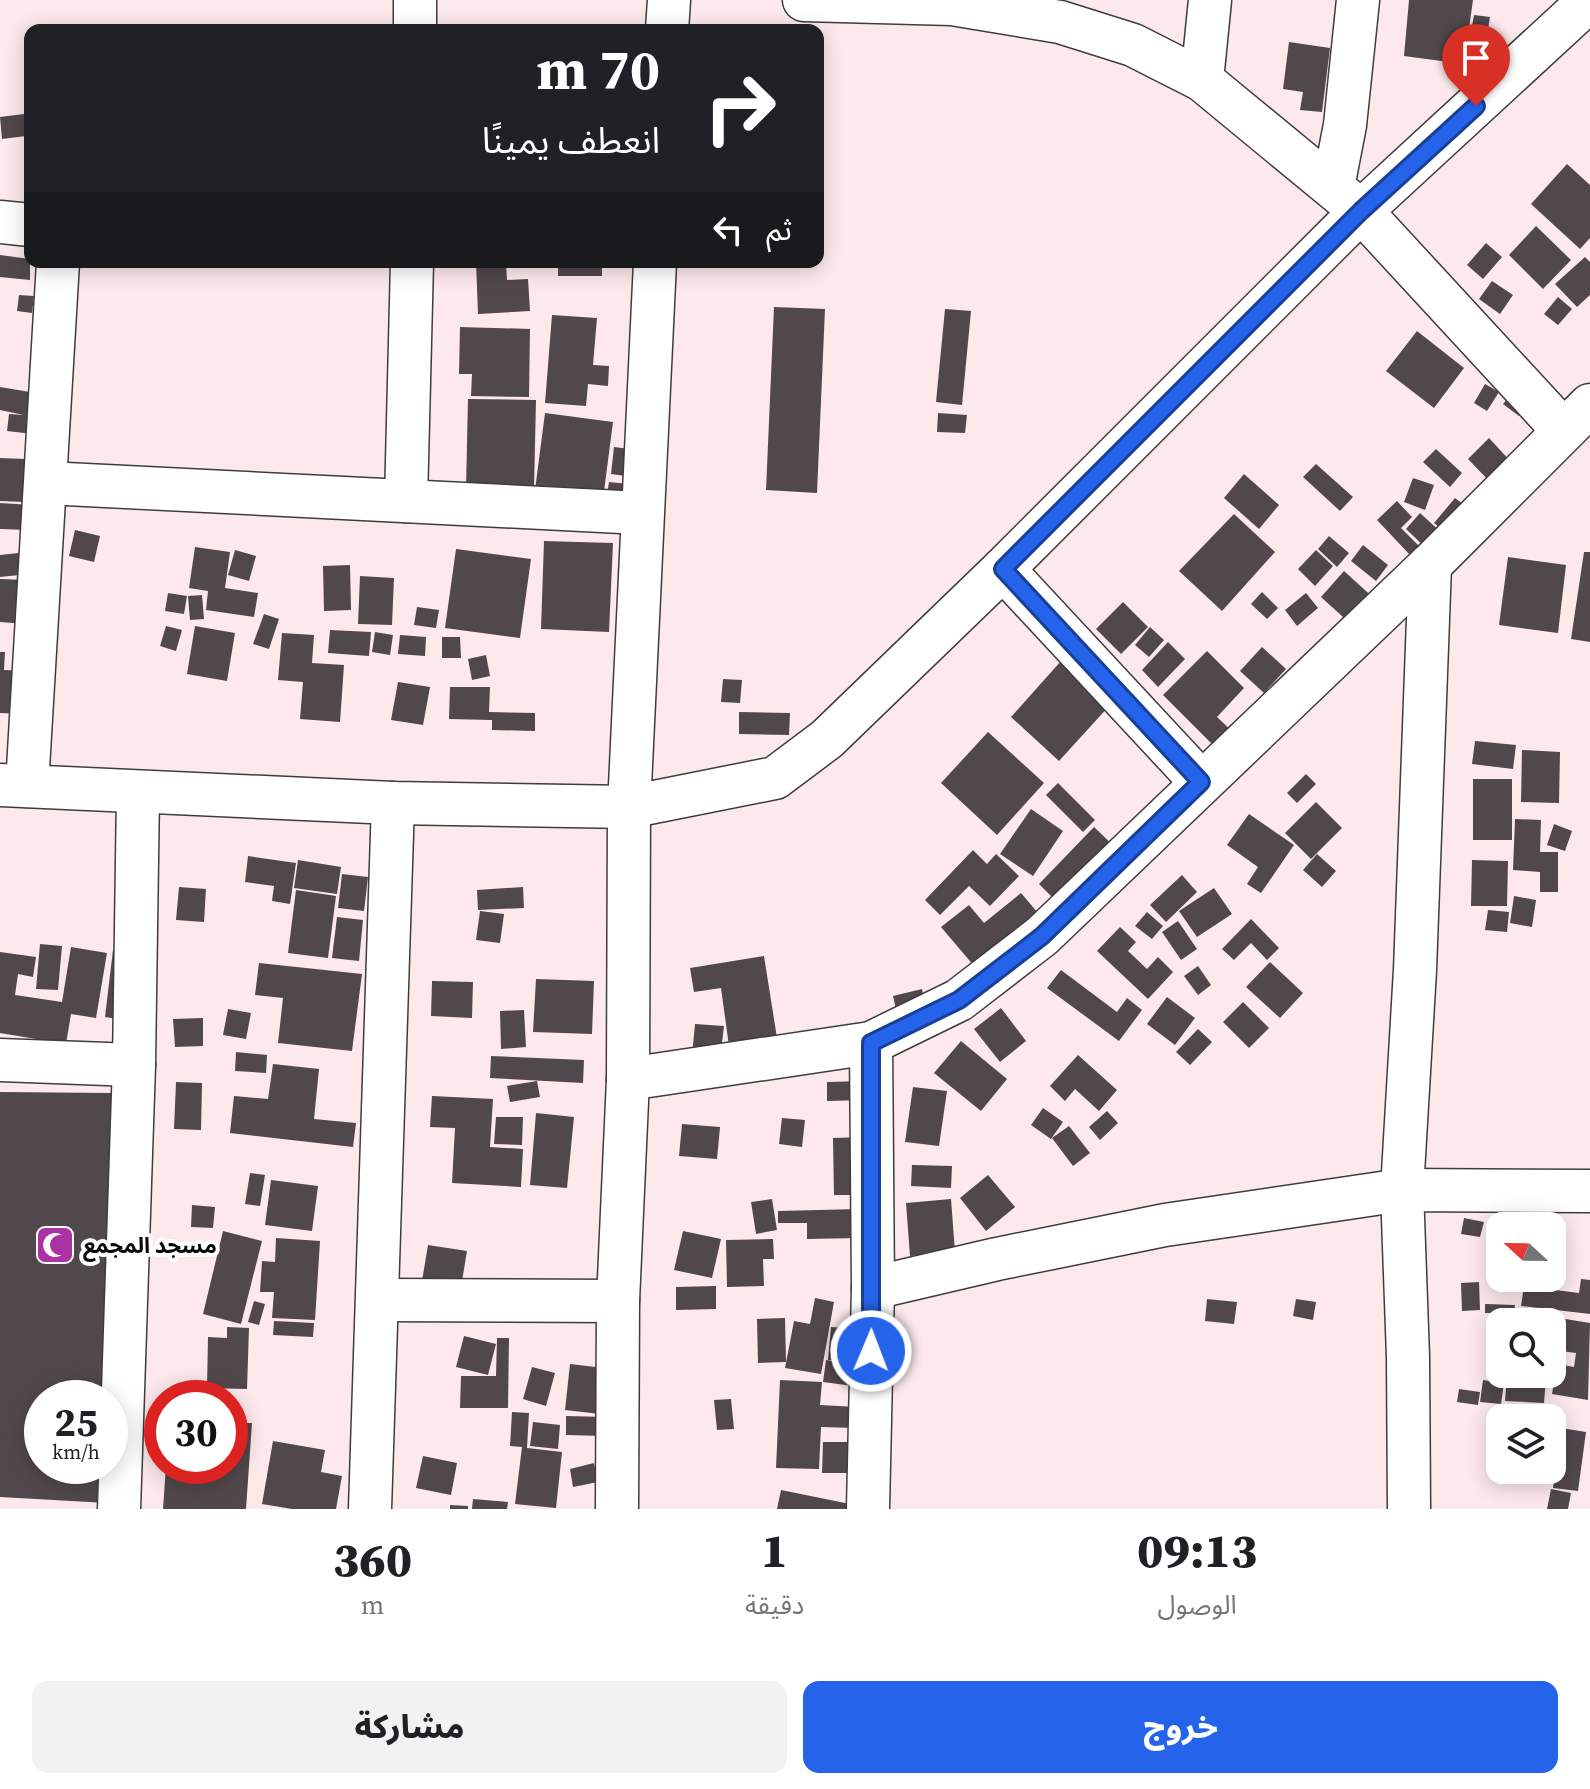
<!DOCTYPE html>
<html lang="ar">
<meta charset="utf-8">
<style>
:root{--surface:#fff;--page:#f2f2f2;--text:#202124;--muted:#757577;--accent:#2563eb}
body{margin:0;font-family:"Source Serif 4","Noto Sans Arabic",serif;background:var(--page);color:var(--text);direction:rtl;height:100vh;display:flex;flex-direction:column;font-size:30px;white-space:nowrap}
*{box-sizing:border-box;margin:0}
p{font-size:26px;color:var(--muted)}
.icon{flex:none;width:44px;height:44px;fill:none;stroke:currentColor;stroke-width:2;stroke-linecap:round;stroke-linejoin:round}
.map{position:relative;height:1509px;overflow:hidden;direction:ltr}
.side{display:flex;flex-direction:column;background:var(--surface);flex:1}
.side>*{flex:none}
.banner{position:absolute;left:24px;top:24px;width:800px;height:244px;border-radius:16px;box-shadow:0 4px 20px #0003;direction:rtl;background:#202124;color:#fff;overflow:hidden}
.needle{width:52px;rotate:292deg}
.fabs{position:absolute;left:1486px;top:1212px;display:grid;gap:16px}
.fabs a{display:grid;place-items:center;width:80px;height:80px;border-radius:16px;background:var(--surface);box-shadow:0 4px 20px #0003;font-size:40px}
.speed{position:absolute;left:24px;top:1380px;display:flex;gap:16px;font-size:40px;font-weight:700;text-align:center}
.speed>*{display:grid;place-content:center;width:104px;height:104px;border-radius:50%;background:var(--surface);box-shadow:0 4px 20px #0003;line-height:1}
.speed small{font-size:20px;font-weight:400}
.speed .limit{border:12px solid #d22;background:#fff;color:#111}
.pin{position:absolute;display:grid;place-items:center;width:68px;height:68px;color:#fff;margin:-82px -34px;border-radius:50% 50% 50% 0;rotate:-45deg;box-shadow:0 0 8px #0007}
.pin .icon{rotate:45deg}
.me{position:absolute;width:88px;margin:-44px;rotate:1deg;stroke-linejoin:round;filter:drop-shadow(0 0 6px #0008)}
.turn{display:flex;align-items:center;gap:28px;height:168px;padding:0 32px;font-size:36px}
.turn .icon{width:104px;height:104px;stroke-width:2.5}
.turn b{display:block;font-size:56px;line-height:68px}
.then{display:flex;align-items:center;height:76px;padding:0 32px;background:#0003;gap:16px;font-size:30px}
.eta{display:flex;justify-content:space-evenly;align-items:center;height:136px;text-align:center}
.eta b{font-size:48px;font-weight:800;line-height:56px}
.action{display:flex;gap:16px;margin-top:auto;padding:16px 32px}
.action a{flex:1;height:92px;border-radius:16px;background:var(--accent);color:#fff;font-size:32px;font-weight:800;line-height:92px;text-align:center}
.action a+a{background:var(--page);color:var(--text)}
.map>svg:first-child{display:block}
.building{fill:#51484c}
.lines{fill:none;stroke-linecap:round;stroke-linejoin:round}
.minor-casing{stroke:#3d3d3d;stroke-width:45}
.minor{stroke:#fff;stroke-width:42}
.route-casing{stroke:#184099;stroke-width:20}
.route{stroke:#2563eb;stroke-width:14}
.labels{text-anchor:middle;stroke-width:8;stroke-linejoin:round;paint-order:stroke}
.poi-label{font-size:22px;font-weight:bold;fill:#0a0a0a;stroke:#fff;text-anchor:start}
</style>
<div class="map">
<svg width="1590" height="1509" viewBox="0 0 1590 1509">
<rect width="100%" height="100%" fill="#fde9eb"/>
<!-- building -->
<g class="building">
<path d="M1409,0H1473L1464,64L1404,56Z"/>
<path d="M1474,15L1490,17L1485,47L1469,44Z"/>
<path d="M106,24L126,26V30H106Z"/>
<path d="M1289,42L1330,48L1322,112L1300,110L1303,92L1283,89Z"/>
<path d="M24,114L26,136L2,139L0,117Z"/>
<path d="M1567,164L1590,185V238L1580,249L1531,204Z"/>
<path d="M1536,226L1571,260L1543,289L1509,255Z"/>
<path d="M1486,243L1502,257L1483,279L1467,265Z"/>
<path d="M0,255L30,259V280L0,277Z"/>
<path d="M1585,257L1590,262V295L1577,307L1555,284Z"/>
<path d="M476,262H506L507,280L528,279L530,311L478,314Z"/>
<rect x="558" y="262" width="44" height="14"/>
<path d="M1492,281L1513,295L1500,314L1479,299Z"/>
<path d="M19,295L34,296L32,313L17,311Z"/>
<path d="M1558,297L1572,309L1558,325L1544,314Z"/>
<path d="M774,307L825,309L817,493L766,490Z"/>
<path d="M945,309L971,311L962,405L936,402Z"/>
<path d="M552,315L597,318L593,365L609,366L608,386L588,384L586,406L545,403Z"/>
<path d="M460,327L530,329L529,397L471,396L472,374H459Z"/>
<path d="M1417,331L1464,368L1434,408L1386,371Z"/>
<path d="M1485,384L1499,392L1487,411L1474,403Z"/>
<path d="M0,387L36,393L33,434L7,431L9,414L24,415L0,410Z"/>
<path d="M1516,388L1532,400L1519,416L1503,404Z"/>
<path d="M468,399L536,400L534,489L466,488Z"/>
<path d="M545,413L613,422L603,499L535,490Z"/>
<path d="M938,413L967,415L965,433L937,432Z"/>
<path d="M1489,438L1513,464L1492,484L1468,459Z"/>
<path d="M614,447L630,449L626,476L611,474Z"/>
<path d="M1436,449L1462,473L1450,487L1423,462Z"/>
<path d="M0,458L26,459L25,502L0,501Z"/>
<path d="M1316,464L1353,497L1340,511L1303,477Z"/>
<path d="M1244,474L1279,505L1259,529L1224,498Z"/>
<path d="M1413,478L1434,485L1425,510L1404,502Z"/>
<path d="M609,482L629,484L626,505L606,502Z"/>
<path d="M1455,498L1472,511L1451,537L1434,523Z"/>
<path d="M1397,501L1412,517L1401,528L1419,546L1410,555L1377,520Z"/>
<path d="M0,503L31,505L29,530L0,529Z"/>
<path d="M1420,513L1444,535L1429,551L1406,529Z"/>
<path d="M1234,514L1275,552L1222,611L1179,571Z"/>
<path d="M75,530L100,536L94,562L69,556Z"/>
<path d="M1329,536L1349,553L1337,567L1318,549Z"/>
<path d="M544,541L613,543L609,632L541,629Z"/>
<path d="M1363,545L1388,565L1376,581L1351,561Z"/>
<path d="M195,547L230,552L225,588L258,593L254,617L206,610L208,591L189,588Z"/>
<path d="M456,549L531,559L520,638L445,628Z"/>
<path d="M235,550L256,556L249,581L228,575Z"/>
<path d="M1316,550L1333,566L1315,586L1298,569Z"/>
<path d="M27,552L29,574L0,577V555Z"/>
<path d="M1584,552H1590V642L1571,639Z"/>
<path d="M1508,557L1566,565L1558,633L1499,625Z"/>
<path d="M350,565L351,610L324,611L323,566Z"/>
<path d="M1344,571L1377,601L1354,627L1321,597Z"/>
<path d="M360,576L394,578L392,625L358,624Z"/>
<path d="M0,579L28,580L26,624L0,622Z"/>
<path d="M1262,592L1278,608L1267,619L1251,604Z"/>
<path d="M168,593L187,596L184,614L165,611Z"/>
<path d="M1306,593L1318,608L1297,626L1285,610Z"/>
<path d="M202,595L204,619L190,620L188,596Z"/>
<path d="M1123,602L1148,627L1121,654L1096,629Z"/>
<path d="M417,607L439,610L436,628L414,625Z"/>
<path d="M264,614L279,619L269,649L253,644Z"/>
<path d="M166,626L182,630L176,651L160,646Z"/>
<path d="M195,626L235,633L227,681L187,674Z"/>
<path d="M1150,627L1164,640L1149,657L1135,645Z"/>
<path d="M330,630L371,632L369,656L328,653Z"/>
<path d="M375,632L393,635L390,655L372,652Z"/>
<path d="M282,633L314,635L312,663L344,665L340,722L300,719L303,682L278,680Z"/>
<path d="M400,635L426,637L425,656L398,654Z"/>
<path d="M442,637H460L461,658H442Z"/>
<path d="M1168,642L1185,659L1158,687L1142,670Z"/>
<path d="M1262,647L1286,669L1264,693L1240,671Z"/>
<path d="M1207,651L1244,688L1217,717L1237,736L1221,753L1163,695Z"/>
<path d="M0,652H5L4,670L28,671L25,714L0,713Z"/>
<path d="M486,655L490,676L472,680L468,659Z"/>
<path d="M1061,661L1110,705L1059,761L1011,717Z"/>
<path d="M723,679L742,680L740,703L721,702Z"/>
<path d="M398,682L430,687L423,725L391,720Z"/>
<path d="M450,687H490L489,712L535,713V731L492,730V720L449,719Z"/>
<path d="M739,712L790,713L789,735L739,734Z"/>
<path d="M988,732L1044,783L997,835L941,783Z"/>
<path d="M1475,741L1516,745L1513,769L1472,764Z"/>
<path d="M1522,750L1560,752L1559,803L1521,802Z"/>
<path d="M1306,774L1316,784L1297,803L1287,793Z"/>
<rect x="1473" y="779" width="39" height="61"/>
<path d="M1058,783L1095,820L1083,832L1046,795Z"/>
<path d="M1316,802L1342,828L1311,859L1285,833Z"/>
<path d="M1031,809L1063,831L1033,876L1000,854Z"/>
<path d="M1249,814L1294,845L1261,893L1247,884L1258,867L1227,845Z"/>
<path d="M1515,819L1541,820L1540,852H1558V892H1540V872L1513,870Z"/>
<path d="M1554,824L1572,831L1565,851L1547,845Z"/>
<path d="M1094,827L1118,850L1062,907L1039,884Z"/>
<path d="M973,850L987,864L996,854L1019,876L990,906L969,886L940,915L925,900Z"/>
<path d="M1317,854L1336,871L1322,887L1303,870Z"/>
<path d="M248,856L296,863L290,904L272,901L274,886L245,882Z"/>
<path d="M298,860L341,867L337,894L294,888Z"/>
<path d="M1472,860L1508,861L1507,906H1471Z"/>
<path d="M342,874L368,877L364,911L338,908Z"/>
<path d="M1182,875L1197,892L1166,922L1150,905Z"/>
<path d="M179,887L206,889L204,922L176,920Z"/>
<path d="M523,887L524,908L478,910L477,890Z"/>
<path d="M1214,888L1232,914L1197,937L1179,911Z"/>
<path d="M296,890L336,896L328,958L288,953Z"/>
<path d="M1021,893L1044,920L980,973L941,927L969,905L984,923Z"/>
<path d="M1514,896L1536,900L1532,927L1510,923Z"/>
<path d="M1488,910L1509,912L1507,932L1485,930Z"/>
<path d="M480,911L504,914L500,943L476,940Z"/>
<path d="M1147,912L1163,926L1152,939L1135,926Z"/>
<path d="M337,917L363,920L359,961L332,958Z"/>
<path d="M1251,919L1279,948L1267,960L1251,943L1234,960L1222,949Z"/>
<path d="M1178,921L1197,949L1181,960L1162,932Z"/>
<path d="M1120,927L1136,942L1128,951L1147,969L1158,957L1173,972L1148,999L1097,951Z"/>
<path d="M40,944L62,946L58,990L36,989Z"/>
<path d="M71,947L107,953L96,1018L71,1014L66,1044L0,1033V952L36,957L33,977L18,974L15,995L62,1002Z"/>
<path d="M113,950L138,953L129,1021L105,1017Z"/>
<path d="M764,956L777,1038L729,1046L721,988L694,992L690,968Z"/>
<path d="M1270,962L1303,993L1280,1018L1246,987Z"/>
<path d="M259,963L362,974L352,1051L278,1043L283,998L255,995Z"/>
<path d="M1198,966L1211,985L1198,995L1184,976Z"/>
<path d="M1061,970L1117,1012L1127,998L1142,1010L1119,1041L1047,988Z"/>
<path d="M536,979L594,981L592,1034L533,1032Z"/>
<path d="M432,981L473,982L472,1018L431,1016Z"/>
<path d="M922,989L926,1012L898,1018L893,996Z"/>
<path d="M1167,997L1195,1018L1175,1045L1147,1024Z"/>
<path d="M1243,1002L1269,1028L1249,1048L1223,1022Z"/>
<path d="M1001,1008L1026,1041L1000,1062L974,1029Z"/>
<path d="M228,1009L251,1013L246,1039L223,1035Z"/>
<path d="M524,1010L526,1047L501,1049L500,1011Z"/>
<path d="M203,1018V1046L175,1047L173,1019Z"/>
<path d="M695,1024L724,1026L720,1059L692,1056Z"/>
<path d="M1198,1029L1212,1042L1190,1065L1176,1052Z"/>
<path d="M961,1041L1007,1079L981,1111L934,1073Z"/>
<path d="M236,1052L267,1055L266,1073L235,1071Z"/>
<path d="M1078,1055L1117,1090L1099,1111L1075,1089L1065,1101L1050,1086Z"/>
<path d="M491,1056L584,1060L583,1083L490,1078Z"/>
<path d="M273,1064L319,1069L314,1119L356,1123L353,1147L230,1133L234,1096L268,1099Z"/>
<path d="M537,1081L540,1097L510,1102L507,1086Z"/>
<path d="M866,1081L867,1100L827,1101V1082Z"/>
<path d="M176,1082L202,1083L201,1130L174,1129Z"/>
<path d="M913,1087L947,1091L939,1146L905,1142Z"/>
<path d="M0,1092L111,1093L108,1398H42V1466H107V1503L0,1497Z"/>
<path d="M432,1096L493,1099L490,1147L523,1149L521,1187L452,1183L455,1128L430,1127Z"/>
<path d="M1043,1108L1063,1122L1051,1139L1031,1125Z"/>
<path d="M1107,1111L1118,1123L1100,1140L1089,1127Z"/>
<path d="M536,1113L574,1117L567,1188L530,1185Z"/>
<path d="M496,1117H523L522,1145L494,1144Z"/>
<path d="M782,1118L805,1120L802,1147L779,1144Z"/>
<path d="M682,1124L720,1127L717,1159L679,1156Z"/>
<path d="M1069,1126L1090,1153L1073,1166L1052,1138Z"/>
<path d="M865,1137L866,1195H834L833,1138Z"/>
<path d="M912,1165L952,1166L951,1188L911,1186Z"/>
<path d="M250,1173L265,1175L260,1206L245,1204Z"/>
<path d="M988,1175L1015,1207L986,1231L960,1198Z"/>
<path d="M271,1180L318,1186L312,1231L265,1225Z"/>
<path d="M772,1199L777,1230L756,1234L751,1202Z"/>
<path d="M951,1199L955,1252L910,1256L906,1203Z"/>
<path d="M192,1205L215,1207L213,1228L191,1227Z"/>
<path d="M859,1209V1238L807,1239V1223H778V1211Z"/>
<path d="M1464,1218L1484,1222L1480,1237L1461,1234Z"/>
<path d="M223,1231L262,1241L241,1324L203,1314Z"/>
<path d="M683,1231L721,1239L712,1278L674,1270Z"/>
<path d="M276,1238L320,1241L315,1320L272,1318L274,1292H260L262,1261L275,1262Z"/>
<path d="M773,1239L774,1259H763L764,1286L727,1287L726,1240Z"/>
<path d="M428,1245L467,1251L460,1293L421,1287Z"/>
<path d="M1581,1279L1590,1280V1314L1521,1306L1524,1286L1579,1293Z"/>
<path d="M1479,1282L1480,1310L1462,1311L1461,1283Z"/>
<path d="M716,1286V1309L676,1310V1287Z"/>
<path d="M815,1298L834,1302L821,1374L785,1368L794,1321L810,1324Z"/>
<path d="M1207,1299L1237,1302L1234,1324L1205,1321Z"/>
<path d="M1296,1299L1316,1302L1313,1320L1293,1316Z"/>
<path d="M254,1301L265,1304L259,1325L248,1322Z"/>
<path d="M1485,1304L1515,1305L1514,1313H1485Z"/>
<path d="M785,1318L786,1362L758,1363L757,1319Z"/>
<path d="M1559,1318L1590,1323L1588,1400L1552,1394L1557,1364L1574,1367L1576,1353L1554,1350Z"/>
<path d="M274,1321L314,1323L313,1337L273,1335Z"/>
<path d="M227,1327L249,1328L247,1389L207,1388L208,1337L227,1338Z"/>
<path d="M831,1327L847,1328L845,1360H828Z"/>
<path d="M464,1336L496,1344L488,1375L456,1367Z"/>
<path d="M497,1338H509L508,1408H460L461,1376H496Z"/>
<path d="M826,1360L864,1365L861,1387L823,1382Z"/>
<path d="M570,1364L604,1368L600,1414L565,1410Z"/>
<path d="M532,1367L555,1373L546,1406L523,1399Z"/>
<path d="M1507,1375L1546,1378L1544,1403L1505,1401Z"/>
<path d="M780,1380L822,1382L820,1405L857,1407L856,1428L821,1427L819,1469L776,1468Z"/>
<path d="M1483,1380L1504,1383L1501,1404L1480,1402Z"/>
<path d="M1459,1389L1480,1392L1478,1405L1457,1402Z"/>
<path d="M731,1399L734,1429L717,1430L714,1400Z"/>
<path d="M512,1412L529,1413L527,1448L562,1452L556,1508L515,1504L522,1447L510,1446Z"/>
<path d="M1496,1415L1500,1416V1446L1491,1444Z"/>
<path d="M566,1416L606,1417L605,1436L566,1435Z"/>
<path d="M533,1422L560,1425L558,1449L530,1446Z"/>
<path d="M230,1423H252L246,1509H163L166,1466H230Z"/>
<path d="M1561,1428L1586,1432L1578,1491L1553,1488Z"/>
<path d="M273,1441L325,1450L321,1472L342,1476L336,1509H292L262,1504Z"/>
<path d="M823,1442H853V1473H822Z"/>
<path d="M423,1456L457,1463L451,1495L416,1488Z"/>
<path d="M594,1463L598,1482L573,1487L570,1469Z"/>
<path d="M1505,1470H1538L1536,1477Z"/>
<path d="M1551,1489L1571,1493L1568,1509H1547Z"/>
<path d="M781,1490L855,1505L854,1509H777Z"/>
<path d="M473,1499L508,1502L507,1509H472Z"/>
<path d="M450,1505L468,1506V1509H450Z"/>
</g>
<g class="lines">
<!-- minor casing -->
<g class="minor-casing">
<g id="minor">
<path d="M804,0L952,4L1060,22L1133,45L1202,80L1361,211L1563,430"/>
<path d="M415,30V0"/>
<path d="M667,30L669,0"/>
<path d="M1202,80L1210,0"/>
<path d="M1333,187L1345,125L1358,0"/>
<path d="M0,222L30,225"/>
<path d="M46,483L641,513"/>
<path d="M406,501L412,262"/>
<path d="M1003,569L1201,782"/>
<path d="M0,785L393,803L629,807L775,778L827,739L1003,569L1361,211L1590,0"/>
<path d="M27,786L58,262"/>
<path d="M0,1060L134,1065"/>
<path d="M628,1079L871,1043L959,1000L1042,936L1430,565L1590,405"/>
<path d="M873,1288L997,1259L1165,1225L1402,1190L1590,1191"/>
<path d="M378,1300L618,1301"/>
<path d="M119,1509L134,1065L138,792"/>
<path d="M370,1509L393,803"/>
<path d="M617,1509L618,1301L628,1079L629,807L655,262"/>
<path d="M868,1509L873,1288L871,1043"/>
<path d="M1409,1509L1408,1357L1402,1190L1415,970L1430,565"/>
</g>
</g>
<!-- minor -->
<use href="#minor" class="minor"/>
</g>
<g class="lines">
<!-- route casing -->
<g class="route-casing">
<path id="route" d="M871,1351V1043L959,1000L1042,936L1201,782L1003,569L1361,211L1476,106"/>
</g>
<!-- route -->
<use href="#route" class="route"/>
</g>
<!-- icons -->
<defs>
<g id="mosque-square" transform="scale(2)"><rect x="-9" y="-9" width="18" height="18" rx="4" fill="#aa32a2" stroke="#fff"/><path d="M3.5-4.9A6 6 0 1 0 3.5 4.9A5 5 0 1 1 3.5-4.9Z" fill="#fff"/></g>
</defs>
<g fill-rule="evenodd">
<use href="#mosque-square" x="55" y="1245"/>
</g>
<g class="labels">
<!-- poi labels -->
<g class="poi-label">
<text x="83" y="1253">مسجد المجمع</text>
</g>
</g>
</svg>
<div class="fabs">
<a><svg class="needle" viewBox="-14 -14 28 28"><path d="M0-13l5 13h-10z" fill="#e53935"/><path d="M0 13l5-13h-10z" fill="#757577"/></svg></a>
<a><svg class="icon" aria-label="search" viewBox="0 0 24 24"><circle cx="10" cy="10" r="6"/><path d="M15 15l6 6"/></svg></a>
<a><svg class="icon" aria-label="layers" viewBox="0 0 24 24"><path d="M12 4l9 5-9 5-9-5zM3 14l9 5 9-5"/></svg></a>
</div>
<div class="speed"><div>25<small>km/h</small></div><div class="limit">30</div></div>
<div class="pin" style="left:1476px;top:106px;background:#d93025"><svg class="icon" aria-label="arrive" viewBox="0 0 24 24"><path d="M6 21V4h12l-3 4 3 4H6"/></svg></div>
<svg class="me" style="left:871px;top:1351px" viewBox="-20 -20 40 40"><circle r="17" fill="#2563eb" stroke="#fff" stroke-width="3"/><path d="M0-11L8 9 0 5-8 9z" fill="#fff"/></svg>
<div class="banner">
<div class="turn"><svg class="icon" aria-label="right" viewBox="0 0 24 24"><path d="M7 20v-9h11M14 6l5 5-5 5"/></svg><div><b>70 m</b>انعطف يمينًا</div></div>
<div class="then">ثم<svg class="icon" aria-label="left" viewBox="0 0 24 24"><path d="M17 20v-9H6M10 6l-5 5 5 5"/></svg></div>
</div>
</div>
<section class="side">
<div class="eta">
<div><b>09:13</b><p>الوصول</p></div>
<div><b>1</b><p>دقيقة</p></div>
<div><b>360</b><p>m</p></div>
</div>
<div class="action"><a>خروج</a><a>مشاركة</a></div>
</section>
